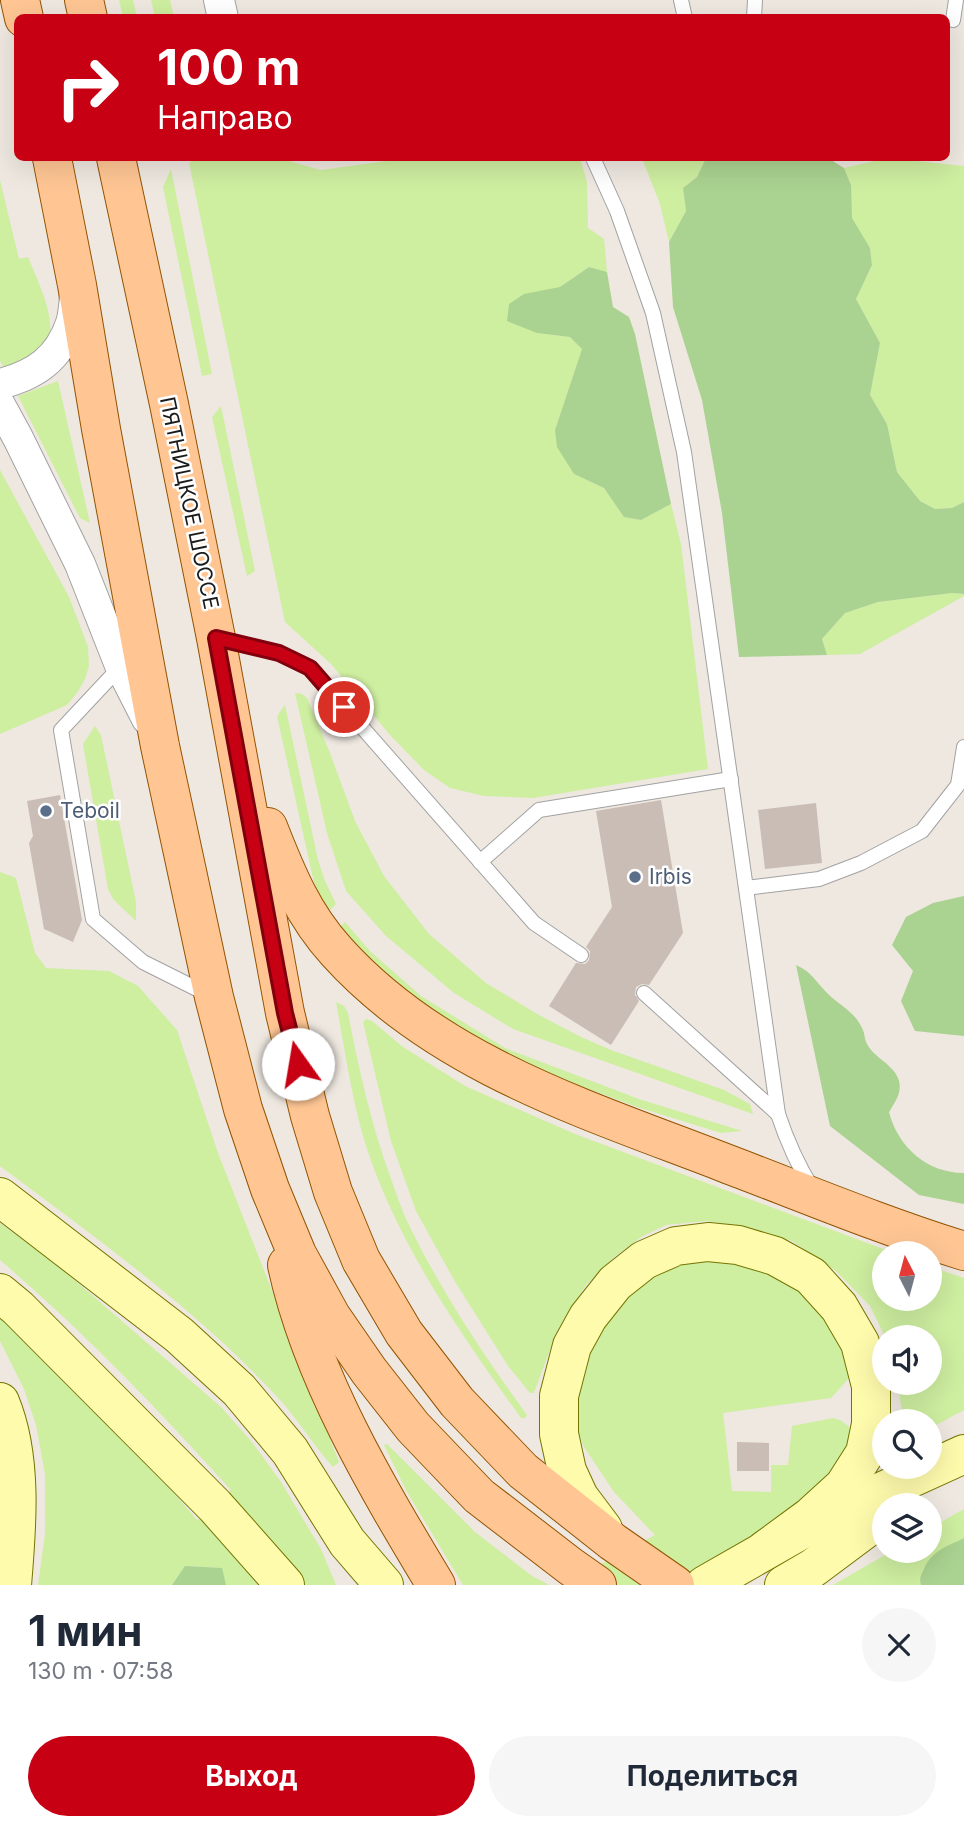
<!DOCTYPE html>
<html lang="ru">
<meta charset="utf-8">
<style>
:root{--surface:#fff;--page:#f6f6f7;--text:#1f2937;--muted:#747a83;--accent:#c70014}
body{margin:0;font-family:Inter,sans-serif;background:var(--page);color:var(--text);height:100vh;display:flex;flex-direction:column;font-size:26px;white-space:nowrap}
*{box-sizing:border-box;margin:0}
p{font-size:23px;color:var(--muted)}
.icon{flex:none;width:38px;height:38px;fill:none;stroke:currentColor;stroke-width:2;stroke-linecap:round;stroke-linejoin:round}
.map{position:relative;height:1585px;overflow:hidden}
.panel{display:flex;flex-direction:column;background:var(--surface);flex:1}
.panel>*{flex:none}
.top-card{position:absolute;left:14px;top:14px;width:936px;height:147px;border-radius:10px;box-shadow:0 7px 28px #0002;background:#c70014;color:#fff;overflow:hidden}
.needle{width:46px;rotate:354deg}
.buttons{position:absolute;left:872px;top:1241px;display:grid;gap:14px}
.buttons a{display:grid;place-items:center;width:70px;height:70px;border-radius:50%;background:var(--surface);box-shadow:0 7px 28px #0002;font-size:35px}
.pin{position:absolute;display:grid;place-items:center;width:60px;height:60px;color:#fff;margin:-30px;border:4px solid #fff;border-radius:50%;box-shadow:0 2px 7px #0007}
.me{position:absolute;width:77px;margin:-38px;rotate:347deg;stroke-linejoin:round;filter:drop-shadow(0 0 5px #0008)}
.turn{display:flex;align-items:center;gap:24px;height:147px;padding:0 28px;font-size:32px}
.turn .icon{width:91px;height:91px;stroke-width:2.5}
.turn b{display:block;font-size:49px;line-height:60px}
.round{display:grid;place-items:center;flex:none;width:74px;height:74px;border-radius:37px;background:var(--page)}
.headline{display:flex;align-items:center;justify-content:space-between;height:119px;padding:0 28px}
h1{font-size:42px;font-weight:700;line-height:52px}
.cta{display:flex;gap:14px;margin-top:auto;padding:14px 28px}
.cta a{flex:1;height:80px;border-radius:42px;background:var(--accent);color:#fff;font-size:28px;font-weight:700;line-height:80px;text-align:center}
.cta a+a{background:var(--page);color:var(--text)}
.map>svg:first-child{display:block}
.grass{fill:#ceeea0}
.forest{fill:#aad290}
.building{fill:#cabdb6}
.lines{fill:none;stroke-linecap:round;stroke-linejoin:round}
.lane-casing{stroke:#a2a2a2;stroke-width:16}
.street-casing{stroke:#a2a2a2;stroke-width:32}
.secondary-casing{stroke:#747500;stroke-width:40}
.primary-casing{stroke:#935300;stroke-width:40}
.lane{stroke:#fff;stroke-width:14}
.street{stroke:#fff;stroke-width:30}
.secondary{stroke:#fffbad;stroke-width:38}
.primary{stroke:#ffc694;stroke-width:38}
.route-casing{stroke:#81000d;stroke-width:18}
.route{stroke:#c70014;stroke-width:12}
.service-dot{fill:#5c6f8a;stroke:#fff;stroke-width:2.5}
.labels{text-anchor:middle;stroke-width:5;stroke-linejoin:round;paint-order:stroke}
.street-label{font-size:21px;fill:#1b1b1b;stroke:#fff}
.service-label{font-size:21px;fill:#4e5e75;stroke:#fff;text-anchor:start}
</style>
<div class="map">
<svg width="964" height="1585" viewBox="0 0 964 1585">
<rect width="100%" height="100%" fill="#eee8e0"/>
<!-- grass -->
<g class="grass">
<path d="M119,0H133L137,17H123Z"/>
<path d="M151,0H170L174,17H155Z"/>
<path d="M196,158H278L321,170L408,158H580L587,182L588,228L604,239L607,272L589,267L560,287L537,333L570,337L582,349L555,430L574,474L604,488L625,517L641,520L671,504L681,544L708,769L533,798L484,796L450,788L424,770L390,735L331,664L285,622L189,163Z"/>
<path d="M642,158H706L697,177L683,188L686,211L669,242L660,204Z"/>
<path d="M888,158L964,166V502L952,508L935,509L920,501L897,472L887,424L870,395L880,343L856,299L872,265L870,248L851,218V185L844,168Z"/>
<path d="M171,169L212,374L202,376L163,187Z"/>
<path d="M0,180L19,259L28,257C37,280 63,329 43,350C36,358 14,365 4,369L0,361Z"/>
<path d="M58,381L90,523L80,518L18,396Z"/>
<path d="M221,406L255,571L247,576L212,417Z"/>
<path d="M0,470L69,597L88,647L89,666L85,679L77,693L67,705L0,734Z"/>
<path d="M952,593L964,594V596L860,654L827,655L822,639L845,613L878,602Z"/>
<path d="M295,693L302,694L307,698L330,753L355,821L384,876L429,934L486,983L537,1014L581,1037L611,1050L724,1090L750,1104L753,1114L513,1029L454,993L386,936L346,891L327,833Z"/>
<path d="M285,705L318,860L325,881L336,904L329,911L320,899L313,878L277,716Z"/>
<path d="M95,726L101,735L136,902V921L113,899L108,889L83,744Z"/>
<path d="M0,872L16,878L35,953L46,968L109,971L138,986L177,1030L218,1153L339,1462L333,1467C314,1446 299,1421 280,1400C199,1311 96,1238 0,1166Z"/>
<path d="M345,922L370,951L421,996L505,1048L639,1099L742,1131L721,1133L637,1107L501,1056L456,1030L378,971L340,927Z"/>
<path d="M336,1002L344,1006L348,1013C359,1070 371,1124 391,1179C396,1192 400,1206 406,1219C439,1288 482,1353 527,1415L525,1418H521C462,1336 399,1246 367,1149C352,1102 345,1051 336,1002Z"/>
<path d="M366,1019L372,1021L403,1047L465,1086L575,1134L894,1253H884V1298H929V1266L964,1278V1410L929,1429V1421H903L898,1383L929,1382V1337H885L870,1306L836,1271L792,1241L747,1227L706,1221L666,1225L641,1237L613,1258L586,1285L557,1331L535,1390L533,1393H530L508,1366L454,1280L416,1211L391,1141L363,1022Z"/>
<path d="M0,1223L56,1264L221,1407L251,1441L281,1482L321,1549L336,1585H226L221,1568L186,1566L172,1585H38L45,1534V1474L36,1425L24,1389L0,1341V1314L123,1433L197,1520L231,1490C158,1409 83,1331 0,1260Z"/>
<path d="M713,1258L752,1266L793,1285L827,1317L845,1348L852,1375L831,1398L723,1413L732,1491L771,1492V1465H788L792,1426L833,1418L842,1421L849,1427L850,1437L838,1467L794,1513L672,1585H562L655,1535L614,1492L584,1447L573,1420V1396L597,1332L622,1299L650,1276L676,1263Z"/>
<path d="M387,1444L475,1532L532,1576L549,1585H463L407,1492L384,1445Z"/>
<path d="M964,1509V1538L944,1548L920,1579L921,1585H833L892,1551L929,1550V1529Z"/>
</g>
<!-- forest -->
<g class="forest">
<path d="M706,158H828L844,168L851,185L852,218L870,248L872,265L856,299L880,343L870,395L887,424L897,472L920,501L935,509L952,508L964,502V594L952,593L878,602L845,613L822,639L827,655L739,657L722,513L702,400L673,307L669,242L686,211L683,188L697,177Z"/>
<path d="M589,267L607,272L613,307L629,317L635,334L671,504L641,520L624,517L604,488L574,474L557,447L555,430L582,349L570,337L537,333L507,321L509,304L524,294L560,287Z"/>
<path d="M964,896V1036L915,1031L901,1001L913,971L892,945L906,917L933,903Z"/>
<path d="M796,965C812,972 816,982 828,994C840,1006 854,1011 862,1028C865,1033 864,1039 867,1044C874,1058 895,1065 899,1081C902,1093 895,1102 889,1112C898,1147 927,1173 964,1173V1204L919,1195L830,1126Z"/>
<path d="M964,1538V1585H921C919,1578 921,1575 924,1569C931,1551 948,1546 964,1538Z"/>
<path d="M185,1566L222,1568L226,1585H172Z"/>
</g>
<!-- building -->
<g class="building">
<path d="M60,795L82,920L73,942L44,929L29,843L33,836L27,801Z"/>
<path d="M661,800L683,933L649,985L642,984L636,987L635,995L639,1001L611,1045L549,1006L576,963L585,964L589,960L590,951L586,947L612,907L596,811Z"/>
<path d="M816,803L822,863L765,869L758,810Z"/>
<path d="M737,1442L769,1443V1471H737Z"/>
</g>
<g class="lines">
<!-- lane casing -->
<g class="lane-casing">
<g id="lane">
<path d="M681,0L685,18"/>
<path d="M754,18L755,0"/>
<path d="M953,20L956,0"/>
<path d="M593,158L617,211L653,313L684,452L778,1114"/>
<path d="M219,639L279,653L310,668L534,923L581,955"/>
<path d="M122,665L61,730L93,919L143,962L209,995"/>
<path d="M480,862L539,810L731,779"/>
<path d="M746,888L819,879L861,863L922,831L958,785L964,747"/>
<path d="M644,993L778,1114C787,1141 797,1164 812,1188"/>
</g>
</g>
<!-- street casing -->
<g class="street-casing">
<g id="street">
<path d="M219,0L223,18"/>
<path d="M0,384C35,375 59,359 71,323C74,314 74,304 75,296"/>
<path d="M0,405L18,438L80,564L121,668L147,719"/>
</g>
</g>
<!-- secondary casing -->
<g class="secondary-casing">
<g id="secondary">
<path d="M0,1197L179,1335L239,1390L290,1451L347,1542L384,1585"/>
<path d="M0,1293L18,1308L215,1506L285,1585"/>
<path d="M0,1402C23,1457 17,1527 12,1585"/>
<path d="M603,1529L579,1497L567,1471L559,1434V1396L572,1346L588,1317L615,1283L644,1260L676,1246L708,1242L738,1245L775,1256L811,1276L839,1307L860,1343L871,1386V1424L865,1453L844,1486L810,1517L765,1550"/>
<path d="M705,1585L817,1521L964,1454"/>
<path d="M784,1585L813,1568L884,1515"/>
</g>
</g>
<!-- primary casing -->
<g class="primary-casing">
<g id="primary">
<path d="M20,0L24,18"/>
<path d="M84,0L88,18"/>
<path d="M52,158L77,285L101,429L160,746L214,997L243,1109L270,1189L297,1254L331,1316L369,1371L413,1427L479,1496L570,1566L597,1585"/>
<path d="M116,158L169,404L216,638L285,1013L310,1116L333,1192L361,1260L404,1333L457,1402L523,1471L613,1542L675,1585"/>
<path d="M268,827C286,873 303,915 337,952C438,1064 588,1110 725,1163C804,1193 883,1226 964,1251"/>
<path d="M287,1265C311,1377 377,1487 436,1585"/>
</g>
</g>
<!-- lane -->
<use href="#lane" class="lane"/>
<!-- street -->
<use href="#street" class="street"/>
<!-- secondary -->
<use href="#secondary" class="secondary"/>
<!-- primary -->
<use href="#primary" class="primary"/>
</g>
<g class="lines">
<!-- route casing -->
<g class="route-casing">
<path id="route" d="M298,1064L285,1013L216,638L279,653L310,668L344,707"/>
</g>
<!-- route -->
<use href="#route" class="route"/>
</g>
<!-- markers -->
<g class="service-dot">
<circle cx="46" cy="811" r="7"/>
<circle cx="635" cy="877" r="7"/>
</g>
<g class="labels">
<!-- street labels -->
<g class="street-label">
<text transform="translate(189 503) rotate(78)" y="7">ПЯТНИЦКОЕ ШОССЕ</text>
</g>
<!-- service labels -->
<g class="service-label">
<text x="60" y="818">Teboil</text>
<text x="649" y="884">Irbis</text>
</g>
</g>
</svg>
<div class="buttons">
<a><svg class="needle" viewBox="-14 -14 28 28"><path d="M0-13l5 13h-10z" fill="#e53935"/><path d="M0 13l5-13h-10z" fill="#747a83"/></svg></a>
<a><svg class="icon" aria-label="sound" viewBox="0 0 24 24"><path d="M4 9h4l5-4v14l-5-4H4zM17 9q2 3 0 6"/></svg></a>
<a><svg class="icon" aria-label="search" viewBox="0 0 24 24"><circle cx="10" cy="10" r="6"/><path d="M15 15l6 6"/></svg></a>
<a><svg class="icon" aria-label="layers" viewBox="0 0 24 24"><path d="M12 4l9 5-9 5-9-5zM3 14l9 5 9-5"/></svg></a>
</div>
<div class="pin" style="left:344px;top:707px;background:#d93025"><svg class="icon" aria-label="arrive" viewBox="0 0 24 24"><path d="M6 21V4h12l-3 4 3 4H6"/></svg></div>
<svg class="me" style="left:298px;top:1064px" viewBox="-20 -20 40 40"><circle r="19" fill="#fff"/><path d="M0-13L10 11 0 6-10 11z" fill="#c70014"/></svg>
<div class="top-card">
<div class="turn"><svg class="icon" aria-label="right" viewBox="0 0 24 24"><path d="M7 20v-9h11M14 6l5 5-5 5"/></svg><div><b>100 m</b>Направо</div></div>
</div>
</div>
<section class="panel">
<div class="headline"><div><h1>1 мин</h1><p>130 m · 07:58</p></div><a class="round"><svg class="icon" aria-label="close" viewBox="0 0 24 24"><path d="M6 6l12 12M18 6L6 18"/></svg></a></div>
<div class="cta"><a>Выход</a><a>Поделиться</a></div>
</section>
